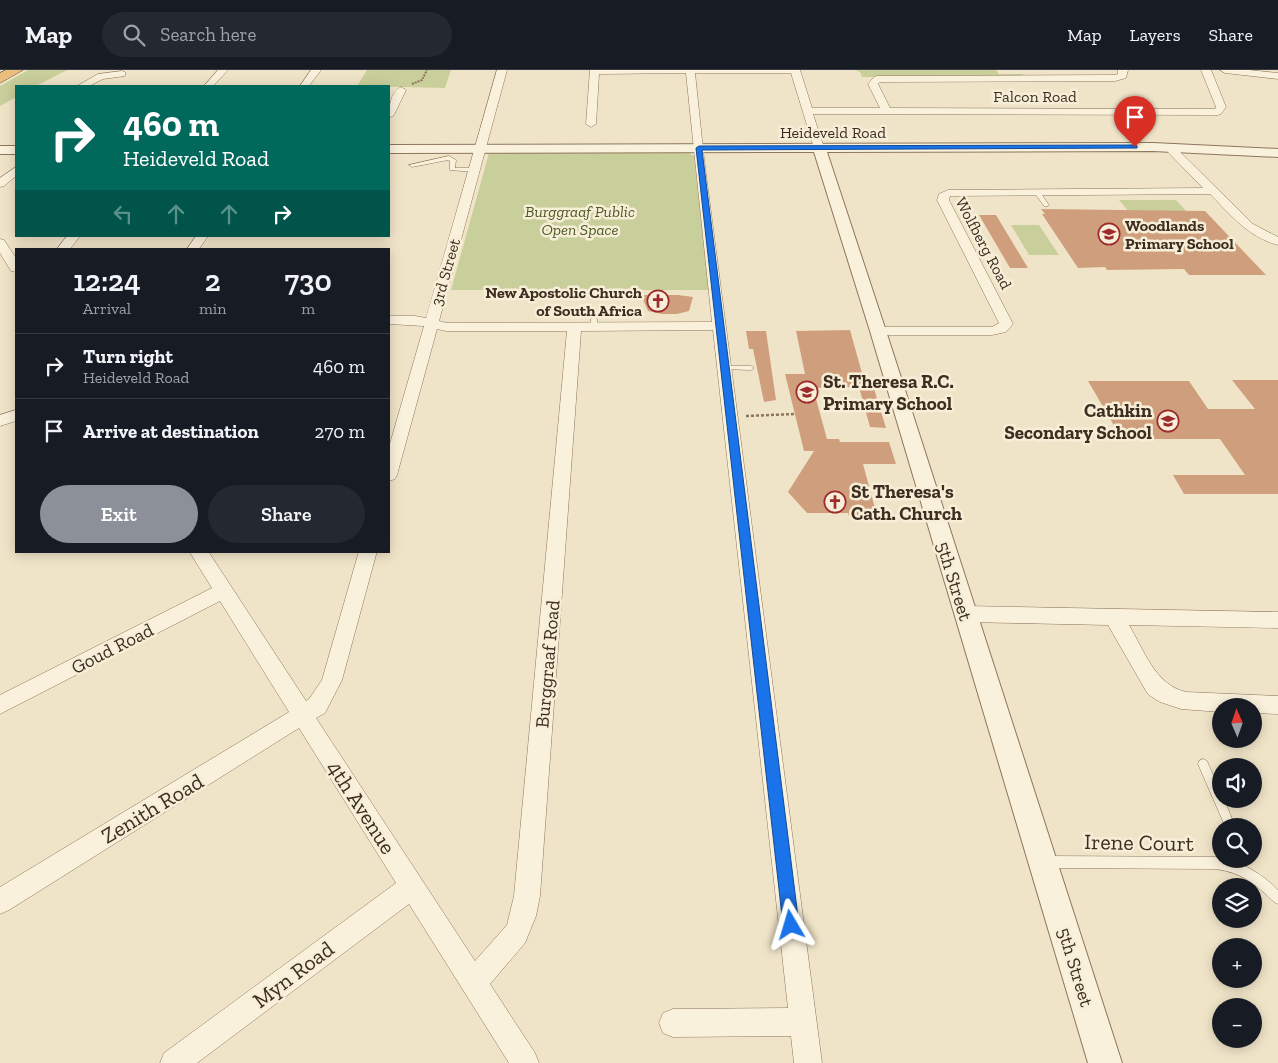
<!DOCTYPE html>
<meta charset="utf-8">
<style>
:root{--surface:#171b24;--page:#242831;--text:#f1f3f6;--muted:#9ea1a6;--line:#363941;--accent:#8c9099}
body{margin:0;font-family:"Zilla Slab",serif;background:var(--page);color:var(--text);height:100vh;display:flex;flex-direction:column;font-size:19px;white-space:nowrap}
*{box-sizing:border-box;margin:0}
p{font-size:16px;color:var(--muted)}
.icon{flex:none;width:28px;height:28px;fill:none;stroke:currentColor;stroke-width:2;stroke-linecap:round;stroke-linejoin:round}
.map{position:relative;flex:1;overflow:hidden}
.details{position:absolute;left:15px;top:178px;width:375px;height:305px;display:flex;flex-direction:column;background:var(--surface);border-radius:0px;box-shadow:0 2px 12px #0003}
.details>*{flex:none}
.banner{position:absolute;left:15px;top:15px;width:375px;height:152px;border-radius:0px;box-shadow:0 2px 12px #0003;background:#00695c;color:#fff;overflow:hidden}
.needle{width:32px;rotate:358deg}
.buttons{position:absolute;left:1212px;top:628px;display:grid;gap:10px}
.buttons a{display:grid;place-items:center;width:50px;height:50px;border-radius:50%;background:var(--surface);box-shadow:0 2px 12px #0003;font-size:25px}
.pin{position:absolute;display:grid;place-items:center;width:42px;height:42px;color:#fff;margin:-51px -21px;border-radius:50% 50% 50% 0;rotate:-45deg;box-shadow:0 0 5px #0007}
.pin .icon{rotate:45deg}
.me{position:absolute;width:55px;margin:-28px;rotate:353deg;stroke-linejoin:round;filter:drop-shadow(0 0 4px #0008)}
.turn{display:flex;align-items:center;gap:18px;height:105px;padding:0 25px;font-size:22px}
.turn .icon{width:65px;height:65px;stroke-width:2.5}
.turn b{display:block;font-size:35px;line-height:42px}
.lanes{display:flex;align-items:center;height:48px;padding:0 25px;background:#0003;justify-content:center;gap:25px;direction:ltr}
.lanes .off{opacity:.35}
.eta{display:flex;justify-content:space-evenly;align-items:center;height:85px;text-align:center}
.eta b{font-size:30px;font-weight:600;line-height:35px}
.action{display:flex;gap:10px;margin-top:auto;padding:10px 25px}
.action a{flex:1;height:58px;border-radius:30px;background:var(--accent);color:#fff;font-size:20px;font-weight:600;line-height:58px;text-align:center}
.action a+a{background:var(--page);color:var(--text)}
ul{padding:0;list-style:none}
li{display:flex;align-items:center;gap:15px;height:65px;padding:0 25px;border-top:1px solid var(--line)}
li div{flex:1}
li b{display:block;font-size:19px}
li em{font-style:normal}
header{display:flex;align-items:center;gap:30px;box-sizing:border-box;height:70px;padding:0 25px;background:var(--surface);border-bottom:1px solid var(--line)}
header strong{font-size:24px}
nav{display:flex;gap:28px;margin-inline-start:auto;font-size:18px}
.search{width:350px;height:45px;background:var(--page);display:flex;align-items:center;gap:12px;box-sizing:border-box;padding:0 18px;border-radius:28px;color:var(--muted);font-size:19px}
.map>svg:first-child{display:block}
.green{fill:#c9cf9b}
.building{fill:#cf9f7d}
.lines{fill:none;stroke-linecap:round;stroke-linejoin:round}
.service-casing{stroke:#8d765c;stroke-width:1}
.minor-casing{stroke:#8d765c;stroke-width:1}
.tertiary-casing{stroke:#8d765c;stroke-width:2}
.trunk-casing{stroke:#5b4430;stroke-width:1}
.path-far1{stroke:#8d765c;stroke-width:2;stroke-dasharray:2 1;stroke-linecap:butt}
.path{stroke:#8d765c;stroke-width:2.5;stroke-dasharray:3 2;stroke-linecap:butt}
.service{fill:#faf1dc;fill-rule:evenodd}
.minor{fill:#faf1dc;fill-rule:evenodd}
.tertiary{fill:#faf1dc;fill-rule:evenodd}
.trunk{fill:#eabe7c;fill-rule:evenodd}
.route{fill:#1a73e8;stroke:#114b97}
.labels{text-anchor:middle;stroke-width:5;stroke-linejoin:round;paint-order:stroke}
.far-street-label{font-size:16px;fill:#3d2e20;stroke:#f7eed8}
.far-park-label{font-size:16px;font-style:italic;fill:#4d5a26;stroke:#f7eed8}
.far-poi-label{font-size:16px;font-weight:bold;fill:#3d2e20;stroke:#f7eed8;text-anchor:start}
.poi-label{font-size:19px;font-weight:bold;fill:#3d2e20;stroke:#f7eed8;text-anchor:start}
.street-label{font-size:19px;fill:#3d2e20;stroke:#f7eed8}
.near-street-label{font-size:22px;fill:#3d2e20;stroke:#f7eed8}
</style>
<header>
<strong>Map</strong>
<div class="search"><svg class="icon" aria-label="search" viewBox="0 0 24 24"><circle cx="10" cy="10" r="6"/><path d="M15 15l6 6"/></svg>Search here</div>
<nav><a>Map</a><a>Layers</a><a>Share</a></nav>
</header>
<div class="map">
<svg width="1278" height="993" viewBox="0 0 1278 993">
<rect width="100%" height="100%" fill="#f0e4c8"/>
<!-- green -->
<g class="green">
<path d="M28,0H67L36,16H16V27L0,36V16Z"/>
<path d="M367,0H451L445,18L357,16Z"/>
<path d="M855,0H996L999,4H1024L1018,7H862L860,2Z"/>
<path d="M685,81L694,86L709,220H451L489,83Z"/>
<path d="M1119,130H1176L1187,142H1129Z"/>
<path d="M1011,155H1039L1059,185H1029Z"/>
</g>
<!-- building -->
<g class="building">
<path d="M1041,139L1205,141L1266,205H1189L1184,199L1107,200L1105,197L1078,198L1042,144H1045Z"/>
<path d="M979,145H996L1028,198H1010Z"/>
<path d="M641,225H678L693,227L689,241L677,244H662L648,241Z"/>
<path d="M850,260L865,314L872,312L886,358L870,357L859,317L813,318L827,369H839L840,372H889L896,394H863L876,442H871L872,446H849L848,443H807L788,422L814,381H804L785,304H805L796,261Z"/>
<path d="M746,261H766L776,330L764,332L753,279H749Z"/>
<path d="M1232,310H1278V424H1184L1173,405H1245L1220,369H1122L1088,311H1189L1208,339H1255Z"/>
</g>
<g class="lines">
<!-- service casing -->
<g class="service-casing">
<g id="service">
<path d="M449,86L456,90L455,98H474L477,100L474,102L450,100V91L448,90L412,97L409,95Z"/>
<path d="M1035,121H1039L1049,135L1048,136H1044L1034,122Z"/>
<path d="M594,247L597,249V257L594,259L591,257V249Z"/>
<path d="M724,296H751L754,298L751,300L722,299L721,298Z"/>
<path d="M1203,689L1207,691L1221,723V729H1224L1235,756H1225L1198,694L1199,691Z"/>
<path d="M1046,786L1216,787C1240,791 1260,802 1278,820V834L1274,832C1255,814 1243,803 1216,799L1046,798L1042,796L1040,792L1042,788Z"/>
</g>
</g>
<!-- minor casing -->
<g class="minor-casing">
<g id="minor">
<path d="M218,0H228L213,16H204Z"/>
<path d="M311,0H321L309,16H300Z"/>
<path d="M497,0H507L439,251L446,253L712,252L686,3L599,4L596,54L591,57L586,54L590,0H800L812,38H880L868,14L874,7L877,6L1115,5L1118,4V0H1128L1126,8L1115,11L880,12L878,14L890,38L1215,39L1216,37L1201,0H1211L1226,37L1221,44L1218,45L813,44L824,78L819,81L814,78L791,3H695L704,89L822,993H794L791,966L673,967L663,963L659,953L663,943L673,939L788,938L713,260L581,261L540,826L536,846L525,873L490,914L535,983L539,993H509L409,834L197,993H160L164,983L396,813L299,658L9,840L0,844V817L289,642L220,531L0,644V625L212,518L189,481H208L306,631L309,629L322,610L359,481H377L342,610L325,643L316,648L475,891L507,855L514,826L567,261H446L437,259L397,405L395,409L389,411V377L424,256L389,254V246H415L426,248Z"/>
<path d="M1220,0H1249L1278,3V9L1225,3Z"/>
<path d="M122,1L125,2V6L103,9L89,16H77L98,4Z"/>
<path d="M401,17L406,20L394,45L389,48C389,38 390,22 401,17Z"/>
<path d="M1169,74L1173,75L1253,154L1278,167V175C1248,167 1231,145 1210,124L950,126L949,130L1013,254L1006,262L992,265H878L873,264L871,261L873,258L878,257H992L999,253L937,130L939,124L948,120L1203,118L1165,79L1164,77Z"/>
<path d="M16,97V106L4,116L0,117V108Z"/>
<path d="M67,166H80L70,179H57Z"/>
<path d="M196,166H208L199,179H187Z"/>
<path d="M0,169L4,170L16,188V202L11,201L0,183Z"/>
<path d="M16,340V351L0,356V345Z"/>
<path d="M965,536L1278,542V558L1129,555C1144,580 1155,615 1186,622L1278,626V644L1254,643V636H1221V642L1181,639L1160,632L1149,625L1146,621L1108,555L965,552L958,550L955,544L958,538Z"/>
</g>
</g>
<!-- tertiary casing -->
<g class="tertiary-casing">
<g id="tertiary">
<path d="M1153,73L1278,79V87L1153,81L827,82L886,261L1122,993H1088L870,261L814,82L389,83V75Z"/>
<rect x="0" y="76" width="16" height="8"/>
</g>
</g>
<!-- trunk casing -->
<g class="trunk-casing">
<path id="trunk" d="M6,0H23L0,13V3Z"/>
</g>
<!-- path-far1 -->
<path class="path-far1" d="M412,14L422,10L427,0"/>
<!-- path -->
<path class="path" d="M746,346L795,344"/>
<!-- service -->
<use href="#service" class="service"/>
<!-- minor -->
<use href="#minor" class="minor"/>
<!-- tertiary -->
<use href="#tertiary" class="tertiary"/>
<!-- trunk -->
<use href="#trunk" class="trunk"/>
</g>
<!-- route -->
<path class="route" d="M1135,75L1137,76V78L702,80L799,855L797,860L791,863L785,860L783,855L696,78L699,76Z"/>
<!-- icons -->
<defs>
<g id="school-ring" transform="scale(1.125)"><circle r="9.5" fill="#f7eed8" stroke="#9e2a2b" stroke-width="1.5"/><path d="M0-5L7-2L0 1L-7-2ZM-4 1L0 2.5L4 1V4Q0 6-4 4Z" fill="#9e2a2b"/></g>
<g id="church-ring" transform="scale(1.125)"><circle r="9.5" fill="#f7eed8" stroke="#9e2a2b" stroke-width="1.5"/><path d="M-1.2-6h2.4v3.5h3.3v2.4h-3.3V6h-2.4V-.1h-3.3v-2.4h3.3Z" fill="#9e2a2b"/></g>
</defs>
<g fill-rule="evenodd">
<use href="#school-ring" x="1109" y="164"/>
<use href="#church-ring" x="658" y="231"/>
<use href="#school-ring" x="807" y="322"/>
<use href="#school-ring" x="1168" y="351"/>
<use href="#church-ring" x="835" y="432"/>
</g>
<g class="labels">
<!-- far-street labels -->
<g class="far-street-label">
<text x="1035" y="32">Falcon Road</text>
<text x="833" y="68">Heideveld Road</text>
<text transform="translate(984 173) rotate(62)" y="6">Wolfberg Road</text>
<text transform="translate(445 202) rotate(-74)" y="6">3rd Street</text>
</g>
<!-- far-park labels -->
<g class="far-park-label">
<text x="580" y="147">Burggraaf Public<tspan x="580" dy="18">Open Space</tspan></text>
</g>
<!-- far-poi labels -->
<g class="far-poi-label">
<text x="1125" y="161">Woodlands<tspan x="1125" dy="18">Primary School</tspan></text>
<text x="642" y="228" text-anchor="end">New Apostolic Church<tspan x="642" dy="18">of South Africa</tspan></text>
</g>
<!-- poi labels -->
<g class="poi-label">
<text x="823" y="318">St. Theresa R.C.<tspan x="823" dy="22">Primary School</tspan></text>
<text x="1152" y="347" text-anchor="end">Cathkin<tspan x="1152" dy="22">Secondary School</tspan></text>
<text x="851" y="428">St Theresa's<tspan x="851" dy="22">Cath. Church</tspan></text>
</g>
<!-- street labels -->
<g class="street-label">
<text transform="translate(955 511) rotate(73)" y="7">5th Street</text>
<text transform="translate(112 578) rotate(-27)" y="7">Goud Road</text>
<text transform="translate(547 594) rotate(-85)" y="7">Burggraaf Road</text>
<text transform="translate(1076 897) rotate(73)" y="7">5th Street</text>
</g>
<!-- near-street labels -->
<g class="near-street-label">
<text transform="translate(362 737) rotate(57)" y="8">4th Avenue</text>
<text transform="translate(152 738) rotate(-31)" y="8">Zenith Road</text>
<text transform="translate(1139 772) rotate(1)" y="8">Irene Court</text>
<text transform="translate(293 904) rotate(-37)" y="8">Myn Road</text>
</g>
</g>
</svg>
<div class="buttons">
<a><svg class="needle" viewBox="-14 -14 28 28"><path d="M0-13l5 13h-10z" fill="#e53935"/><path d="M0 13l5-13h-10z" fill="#9ea1a6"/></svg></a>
<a><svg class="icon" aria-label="sound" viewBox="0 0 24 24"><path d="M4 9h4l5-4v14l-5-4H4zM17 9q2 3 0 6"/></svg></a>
<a><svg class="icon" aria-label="search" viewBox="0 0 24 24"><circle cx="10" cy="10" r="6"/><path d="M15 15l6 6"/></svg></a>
<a><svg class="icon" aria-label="layers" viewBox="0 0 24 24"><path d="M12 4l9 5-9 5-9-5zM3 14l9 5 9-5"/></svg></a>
<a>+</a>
<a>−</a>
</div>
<div class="pin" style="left:1135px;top:77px;background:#d93025"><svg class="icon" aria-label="arrive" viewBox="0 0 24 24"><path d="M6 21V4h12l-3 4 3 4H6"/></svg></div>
<svg class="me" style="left:791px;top:855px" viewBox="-20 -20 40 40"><path d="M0-17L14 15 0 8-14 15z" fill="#1a73e8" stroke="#fff" stroke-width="4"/></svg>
<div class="banner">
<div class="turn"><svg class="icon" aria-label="right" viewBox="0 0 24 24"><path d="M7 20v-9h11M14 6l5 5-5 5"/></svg><div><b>460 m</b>Heideveld Road</div></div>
<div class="lanes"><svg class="icon off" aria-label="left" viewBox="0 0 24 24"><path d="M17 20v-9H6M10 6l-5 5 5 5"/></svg><svg class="icon off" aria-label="ahead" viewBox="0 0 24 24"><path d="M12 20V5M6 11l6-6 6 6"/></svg><svg class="icon off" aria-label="ahead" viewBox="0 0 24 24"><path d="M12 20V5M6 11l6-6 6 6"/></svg><svg class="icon" aria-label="right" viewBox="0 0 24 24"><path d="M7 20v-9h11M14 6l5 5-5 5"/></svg></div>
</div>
<section class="details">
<div class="eta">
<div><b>12:24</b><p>Arrival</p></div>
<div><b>2</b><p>min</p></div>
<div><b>730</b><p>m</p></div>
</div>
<ul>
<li><svg class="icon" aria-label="right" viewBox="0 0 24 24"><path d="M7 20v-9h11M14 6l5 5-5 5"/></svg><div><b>Turn right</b><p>Heideveld Road</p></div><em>460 m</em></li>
<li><svg class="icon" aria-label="arrive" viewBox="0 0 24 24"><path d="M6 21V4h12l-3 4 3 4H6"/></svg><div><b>Arrive at destination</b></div><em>270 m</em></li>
</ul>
<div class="action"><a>Exit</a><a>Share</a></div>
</section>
</div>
